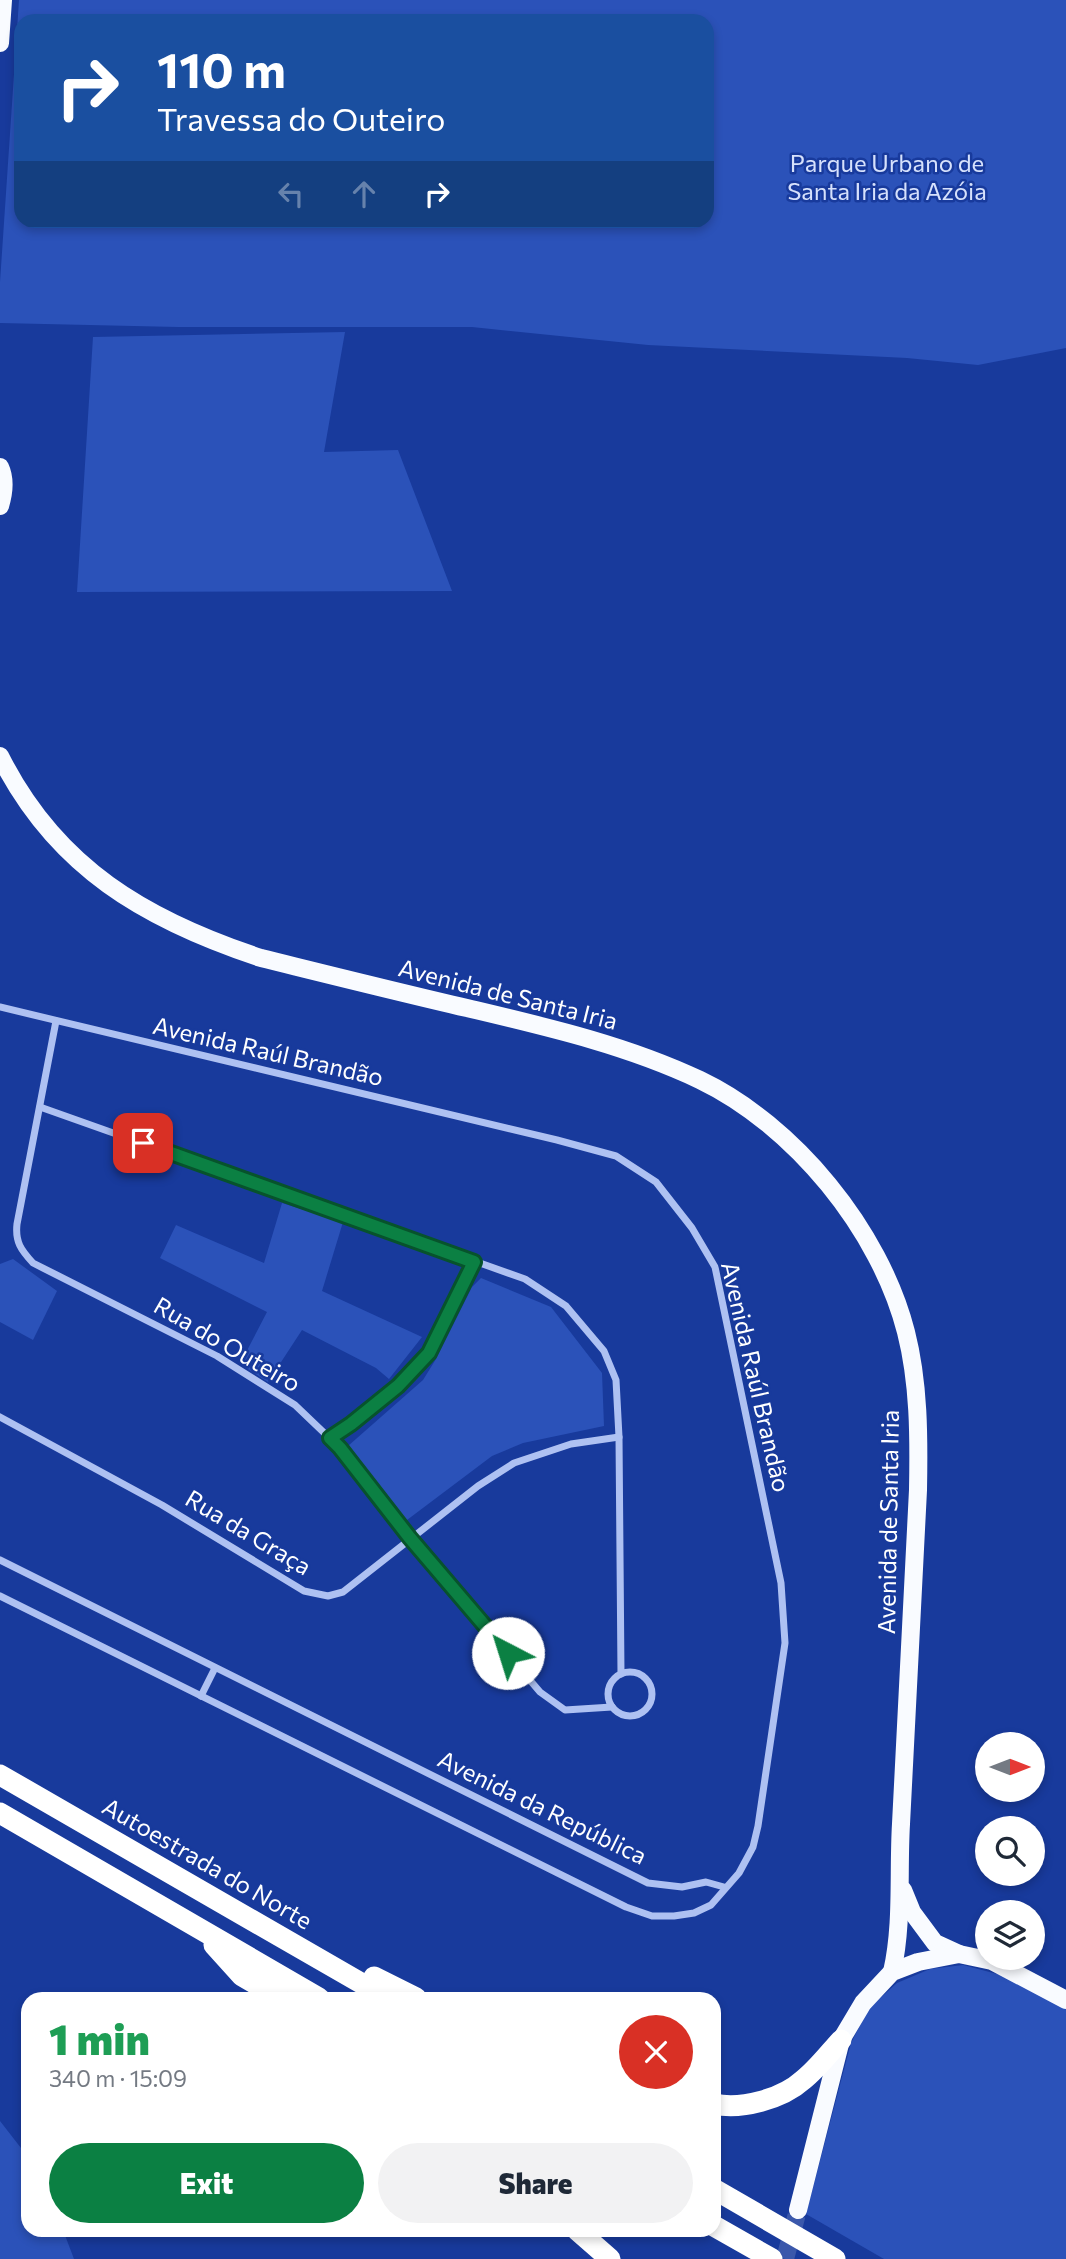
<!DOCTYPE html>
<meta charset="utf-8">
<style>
:root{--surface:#fff;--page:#f2f2f3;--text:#1f2937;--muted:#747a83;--accent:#0b8043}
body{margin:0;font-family:Commissioner,sans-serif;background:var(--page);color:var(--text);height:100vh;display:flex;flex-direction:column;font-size:26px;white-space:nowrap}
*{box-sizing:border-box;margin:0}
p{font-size:23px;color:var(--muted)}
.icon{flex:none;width:38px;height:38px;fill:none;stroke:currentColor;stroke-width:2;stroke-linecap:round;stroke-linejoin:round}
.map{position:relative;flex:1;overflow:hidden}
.details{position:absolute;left:21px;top:1992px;width:700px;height:245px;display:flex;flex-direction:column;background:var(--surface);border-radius:21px;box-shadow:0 4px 10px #0003}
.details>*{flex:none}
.hud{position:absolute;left:14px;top:14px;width:700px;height:214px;border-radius:21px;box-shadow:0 4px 10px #0003;background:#1a4fa0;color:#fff;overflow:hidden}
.needle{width:46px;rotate:90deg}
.tools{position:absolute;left:975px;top:1732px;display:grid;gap:14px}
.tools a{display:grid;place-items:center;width:70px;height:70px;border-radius:50%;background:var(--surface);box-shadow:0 4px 10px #0003;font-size:35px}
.pin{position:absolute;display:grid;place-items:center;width:60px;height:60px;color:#fff;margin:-30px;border-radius:14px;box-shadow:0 4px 10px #0006}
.me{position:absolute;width:77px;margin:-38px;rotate:320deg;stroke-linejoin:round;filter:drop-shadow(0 0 5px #0008)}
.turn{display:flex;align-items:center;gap:24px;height:147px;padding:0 28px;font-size:32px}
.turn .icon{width:91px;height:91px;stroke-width:2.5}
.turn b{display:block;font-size:49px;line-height:60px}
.lanes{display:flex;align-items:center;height:66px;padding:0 28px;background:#0003;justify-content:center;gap:35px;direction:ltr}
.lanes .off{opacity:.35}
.round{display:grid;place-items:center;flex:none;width:74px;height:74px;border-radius:37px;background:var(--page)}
.overview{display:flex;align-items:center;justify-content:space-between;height:119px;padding:0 28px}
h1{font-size:42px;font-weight:800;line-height:52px;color:#1e9e55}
.button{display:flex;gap:14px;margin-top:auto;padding:14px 28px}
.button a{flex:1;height:80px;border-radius:42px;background:var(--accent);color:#fff;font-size:28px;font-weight:800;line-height:80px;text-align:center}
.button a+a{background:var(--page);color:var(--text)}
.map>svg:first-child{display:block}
.green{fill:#2b52b9;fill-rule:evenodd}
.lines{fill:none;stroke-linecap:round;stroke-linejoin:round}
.primary-tunnel{stroke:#3b58ab;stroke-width:18;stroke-dasharray:18 9;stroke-linecap:butt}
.minor{stroke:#aec1f2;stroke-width:7}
.primary{stroke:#f9fbff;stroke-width:18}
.motorway{stroke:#fff;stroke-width:21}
.route-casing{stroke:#07532c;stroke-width:18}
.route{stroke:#0b8043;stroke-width:12}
.labels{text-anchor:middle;stroke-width:5;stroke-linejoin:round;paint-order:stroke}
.park-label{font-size:24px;fill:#d6e1fc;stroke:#183a9c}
.street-label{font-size:24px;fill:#fff;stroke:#183a9c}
</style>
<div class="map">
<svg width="1066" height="2259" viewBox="0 0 1066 2259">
<rect width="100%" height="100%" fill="#183a9c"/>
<!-- green -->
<g class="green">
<path d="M19,0H1066V348L978,365L907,358L648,345L472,327H178L0,323V282ZM707,21V220H21V21Z"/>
<path d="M345,332L324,452L398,450L452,591L77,592L93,337Z"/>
<path d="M282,1203L343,1222L322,1291L422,1337L389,1379L376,1368L302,1330L268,1382L240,1364L267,1312L160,1258L176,1225L264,1263Z"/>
<path d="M13,1259L57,1291L33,1340L0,1322V1264Z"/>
<path d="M481,1278L551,1307L602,1373L604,1426L523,1443L492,1456L403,1523L348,1446L423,1380L436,1359L472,1287Z"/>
<path d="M963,1965L1001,1975L1066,2009V2259H884L806,2214L851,2043L869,2008L897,1983L930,1969Z"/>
<path d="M0,2121L28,2157V2230H63L74,2259H0Z"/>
</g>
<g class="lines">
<!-- primary-tunnel -->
<path class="primary-tunnel" d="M785,2259L798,2210"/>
<!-- minor -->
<g class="minor">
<path d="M0,1007L557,1140L616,1156L656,1182L692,1228L715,1267L781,1583L785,1643L758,1826L753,1847L739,1873L711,1905L694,1913L674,1916H652L626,1907L0,1596"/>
<path d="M56,1021L17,1224C15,1242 21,1250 33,1263L217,1356L295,1405L340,1448L409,1538L540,1692L565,1710L612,1707"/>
<path d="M40,1107L525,1279L566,1306L604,1351L616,1380L619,1437L621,1674"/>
<path d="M0,1417L162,1505L304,1591L328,1596L343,1592L478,1486L514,1463L571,1444L619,1437"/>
<path d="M330,1438L351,1424L398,1386L429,1353L474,1262"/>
<path d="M0,1560L648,1883L682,1887L706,1882L724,1887"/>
<circle cx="630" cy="1694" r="22"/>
<path d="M201,1696L215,1668"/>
</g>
<!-- primary -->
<g class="primary">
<path d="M0,43L3,0"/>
<path d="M0,467C6,480 4,493 0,506"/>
<path d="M0,756C56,868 146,920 261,958C330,975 398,992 467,1008C547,1027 626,1045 700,1080C794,1125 880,1230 906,1332C919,1383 919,1437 918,1490C913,1601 907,1712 901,1824C898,1873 903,1924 892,1972"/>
<path d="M903,1890L912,1912L935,1943L959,1954"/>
<path d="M798,2210L841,2040L863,2003L892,1972L918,1962L959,1954L992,1961L1066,2000"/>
</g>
<!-- motorway -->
<g class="motorway">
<path d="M0,1775L387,1998"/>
<path d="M0,1813L319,1998"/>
<path d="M214,1945L242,1976L280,1998"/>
<path d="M374,1977L416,1998"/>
<path d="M714,2104C741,2110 782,2099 803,2080C817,2069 829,2053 841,2040"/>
<path d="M714,2189L835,2259"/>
<path d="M714,2226L772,2259"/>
<path d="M577,2230L610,2259"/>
</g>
</g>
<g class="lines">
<!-- route casing -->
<g class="route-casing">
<path id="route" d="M143,1143L474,1262L429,1353L398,1386L351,1424L330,1438L340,1448L410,1538L508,1653"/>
</g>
<!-- route -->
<use href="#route" class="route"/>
</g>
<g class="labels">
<!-- park labels -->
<g class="park-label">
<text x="887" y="172">Parque Urbano de<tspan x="887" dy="28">Santa Iria da Azóia</tspan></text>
</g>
<!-- street labels -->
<g class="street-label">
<text transform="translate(508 995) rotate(14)" y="8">Avenida de Santa Iria</text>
<text transform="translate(268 1052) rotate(13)" y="8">Avenida Raúl Brandão</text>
<text transform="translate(227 1345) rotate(30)" y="8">Rua do Outeiro</text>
<text transform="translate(755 1377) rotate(77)" y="8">Avenida Raúl Brandão</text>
<text transform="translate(889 1522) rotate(-89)" y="8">Avenida de Santa Iria</text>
<text transform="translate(248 1533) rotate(31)" y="8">Rua da Graça</text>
<text transform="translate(542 1808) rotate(26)" y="8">Avenida da República</text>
<text transform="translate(207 1864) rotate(30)" y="8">Autoestrada do Norte</text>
</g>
</g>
</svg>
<div class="tools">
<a><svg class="needle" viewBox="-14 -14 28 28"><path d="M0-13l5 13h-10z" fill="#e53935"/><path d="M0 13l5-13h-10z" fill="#747a83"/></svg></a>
<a><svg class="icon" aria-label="search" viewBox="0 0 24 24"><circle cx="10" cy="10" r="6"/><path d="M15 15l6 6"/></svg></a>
<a><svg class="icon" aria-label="layers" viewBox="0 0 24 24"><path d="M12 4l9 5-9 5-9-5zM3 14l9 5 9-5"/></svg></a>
</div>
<div class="pin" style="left:143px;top:1143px;background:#d93025"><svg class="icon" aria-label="arrive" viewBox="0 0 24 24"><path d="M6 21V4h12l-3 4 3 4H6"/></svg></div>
<svg class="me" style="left:508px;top:1653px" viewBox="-20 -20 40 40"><circle r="19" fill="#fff"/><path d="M0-13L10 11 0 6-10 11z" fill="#0b8043"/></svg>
<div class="hud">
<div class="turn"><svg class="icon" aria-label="right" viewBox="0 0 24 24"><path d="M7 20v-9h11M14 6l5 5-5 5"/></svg><div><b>110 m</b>Travessa do Outeiro</div></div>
<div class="lanes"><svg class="icon off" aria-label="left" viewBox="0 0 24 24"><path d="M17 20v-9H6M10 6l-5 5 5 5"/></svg><svg class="icon off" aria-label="ahead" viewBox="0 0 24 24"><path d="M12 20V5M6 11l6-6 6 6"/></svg><svg class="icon" aria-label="right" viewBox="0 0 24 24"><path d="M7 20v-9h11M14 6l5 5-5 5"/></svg></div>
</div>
<section class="details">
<div class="overview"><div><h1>1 min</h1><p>340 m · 15:09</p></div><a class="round" style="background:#d93025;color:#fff"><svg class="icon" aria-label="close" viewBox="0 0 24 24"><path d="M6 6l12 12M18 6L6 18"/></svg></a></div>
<div class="button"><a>Exit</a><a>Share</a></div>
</section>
</div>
